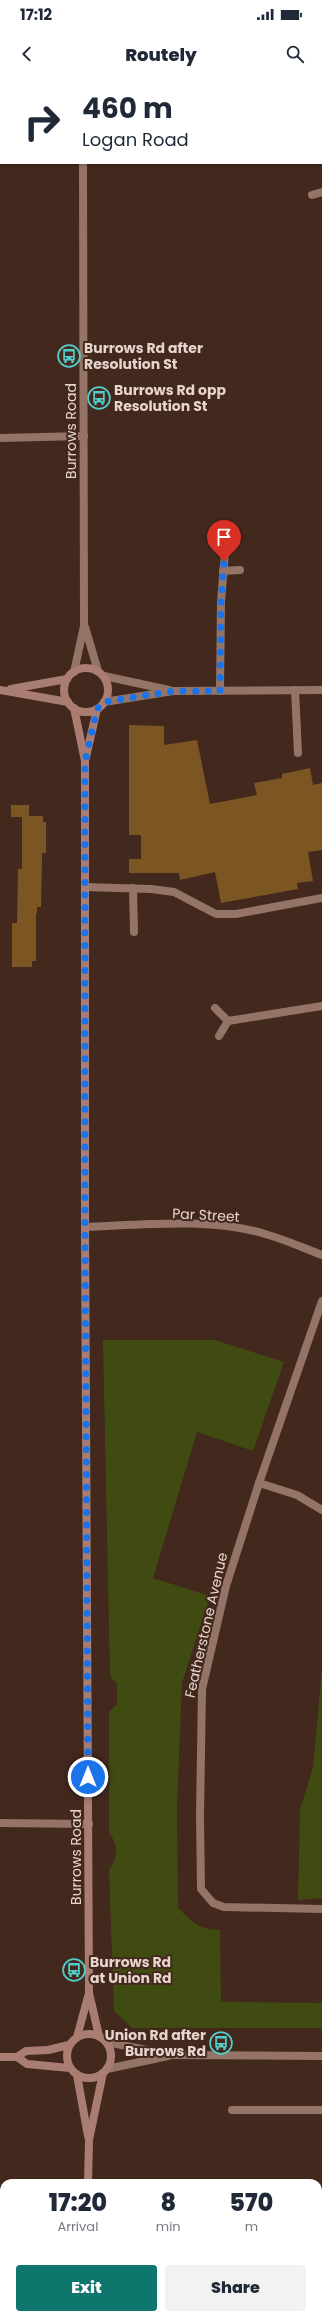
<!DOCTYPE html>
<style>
:root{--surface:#fff;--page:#f2f2f3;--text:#1f2937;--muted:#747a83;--accent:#0f766e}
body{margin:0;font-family:Poppins,sans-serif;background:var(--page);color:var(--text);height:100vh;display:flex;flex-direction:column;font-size:15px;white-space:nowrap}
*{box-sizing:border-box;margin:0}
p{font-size:13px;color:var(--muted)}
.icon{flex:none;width:22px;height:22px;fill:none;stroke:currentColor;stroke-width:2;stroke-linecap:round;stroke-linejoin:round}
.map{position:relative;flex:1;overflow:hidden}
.sheet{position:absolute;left:0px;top:2099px;width:322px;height:140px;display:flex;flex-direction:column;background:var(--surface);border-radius:12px 12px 0 0;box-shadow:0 1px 3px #0004}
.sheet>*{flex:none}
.guide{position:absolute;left:0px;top:0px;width:322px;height:84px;box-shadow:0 1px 3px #0004;background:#fff;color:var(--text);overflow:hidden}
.pin{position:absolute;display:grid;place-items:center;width:34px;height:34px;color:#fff;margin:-41px -17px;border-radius:50% 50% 50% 0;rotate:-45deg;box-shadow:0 0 4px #0007}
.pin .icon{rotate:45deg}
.me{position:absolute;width:44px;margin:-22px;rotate:0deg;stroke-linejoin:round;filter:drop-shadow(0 0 3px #0008)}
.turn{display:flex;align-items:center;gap:14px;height:84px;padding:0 16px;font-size:18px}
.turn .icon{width:52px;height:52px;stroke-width:2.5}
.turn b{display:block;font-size:28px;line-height:34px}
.eta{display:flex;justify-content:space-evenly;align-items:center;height:68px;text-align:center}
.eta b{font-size:24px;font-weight:800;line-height:28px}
.button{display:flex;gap:8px;margin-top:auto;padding:8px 16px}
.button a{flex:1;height:46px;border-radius:4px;background:var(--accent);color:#fff;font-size:16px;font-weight:800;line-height:46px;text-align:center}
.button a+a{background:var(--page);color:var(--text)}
.status{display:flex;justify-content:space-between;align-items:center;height:28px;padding:0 20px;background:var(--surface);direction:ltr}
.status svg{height:11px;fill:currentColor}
header{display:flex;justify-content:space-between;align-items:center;height:52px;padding:0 16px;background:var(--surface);font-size:18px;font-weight:800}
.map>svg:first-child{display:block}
.green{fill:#3f4b10}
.building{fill:#7b5623}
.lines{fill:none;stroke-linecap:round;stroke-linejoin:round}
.service{stroke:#947466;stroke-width:8}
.minor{stroke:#947466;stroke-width:8}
.tertiary{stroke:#947466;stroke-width:8}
.secondary{stroke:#aa7d73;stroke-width:8}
.route{stroke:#1a73e8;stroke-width:7;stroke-dasharray:0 12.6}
.labels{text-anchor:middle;stroke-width:4;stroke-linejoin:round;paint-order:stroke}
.poi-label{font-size:14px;font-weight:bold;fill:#e6d4cd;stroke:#43281d;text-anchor:start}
.street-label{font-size:14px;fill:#e6d4cd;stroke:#43281d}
</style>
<div class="status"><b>17:12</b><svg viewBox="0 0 49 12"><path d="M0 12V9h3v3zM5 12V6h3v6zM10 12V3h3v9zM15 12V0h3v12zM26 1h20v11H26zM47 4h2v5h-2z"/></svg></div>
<header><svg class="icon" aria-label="back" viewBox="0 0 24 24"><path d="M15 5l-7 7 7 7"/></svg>Routely<svg class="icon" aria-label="search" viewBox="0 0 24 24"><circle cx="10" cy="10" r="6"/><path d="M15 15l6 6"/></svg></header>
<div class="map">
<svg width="322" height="2239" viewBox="0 0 322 2239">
<rect width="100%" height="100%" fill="#43281d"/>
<!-- green -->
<g class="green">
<path d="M103,1260H215L284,1282L253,1371L197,1352L153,1498L210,1516L182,1603L177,1726L178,1828C194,1843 197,1849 220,1850L221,1922L322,1923V1948H132L114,1931L109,1790C118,1778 119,1765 109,1753V1632L117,1624V1604L110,1596Z"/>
<path d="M322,1589V1818L298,1820L300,1730L313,1687Z"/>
</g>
<!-- building -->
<g class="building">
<path d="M129,645L164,646V665L197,660L210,724L257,715L254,703L282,698V694L310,688L313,705L322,703V770L308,772L313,801L297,803L298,809L221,823L215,792L180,800L179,793H129V779H141V755H129Z"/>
<path d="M11,725H29V736H43V742H46V773H42V780L41,827H37V833H36V881H32V887H12V843H17L18,789H22V737H11Z"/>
</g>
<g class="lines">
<!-- service -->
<g class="service">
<path d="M295,610L298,673"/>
<path d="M85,807L151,809L174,812L216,834H236L322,818"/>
<path d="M133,808L134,852"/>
</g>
<!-- minor -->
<g class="minor">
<path d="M312,115L322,112"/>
<path d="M0,358L84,356"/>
<path d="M223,491L240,490"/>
<path d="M104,596L169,610"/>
<path d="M220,611L221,522L225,472"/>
<path d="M104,622L173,611L322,610"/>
<path d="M215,928L228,941"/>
<path d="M228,941L322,926"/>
<path d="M219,956L228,941"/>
<path d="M85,1147C141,1145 210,1137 265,1154C284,1159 303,1168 322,1175"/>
<path d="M322,1221L259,1403L226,1506L202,1609L200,1736L201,1809L213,1823L224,1827L322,1829"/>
<path d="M259,1403L297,1415L322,1430"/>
<path d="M0,1743L89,1744"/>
<path d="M232,2030H322"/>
<path d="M196,2235L211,2237L212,2239"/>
</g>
<!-- tertiary -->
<g class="tertiary">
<path d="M83,0V1"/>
<path d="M85,547L98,591"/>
<path d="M74,592L84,546L83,83"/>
<path d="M107,1962L171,1975L322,1976"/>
<path d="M107,1989L168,1976"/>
</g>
<!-- secondary -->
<g class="secondary">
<circle cx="86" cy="610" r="22"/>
<path d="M11,609L67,599"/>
<path d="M0,610L68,622"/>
<path d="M74,628L85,681V1147L89,1913L77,1957"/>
<path d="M86,677L97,629"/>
<path d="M89,1913L99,1956"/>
<circle cx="89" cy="1976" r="22"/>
<path d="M0,1977H17L26,1971L48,1970L69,1965"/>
<path d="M17,1977L27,1984L70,1988"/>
<path d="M77,1995L88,2056"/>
<path d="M88,2103L89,2060L103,1993"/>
<path d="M72,2239V2235"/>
</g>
</g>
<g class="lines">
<!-- route -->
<path class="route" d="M88,1697L85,1147V681L97,629L104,622L173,611H220L221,522L224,481"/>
</g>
<!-- icons -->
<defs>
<g id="bus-ring" transform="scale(1.15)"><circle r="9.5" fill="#43281d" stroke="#53cdca" stroke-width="1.5"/><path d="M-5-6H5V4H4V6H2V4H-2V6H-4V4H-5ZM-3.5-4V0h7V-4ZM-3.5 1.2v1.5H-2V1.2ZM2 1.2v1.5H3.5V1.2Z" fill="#53cdca"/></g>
</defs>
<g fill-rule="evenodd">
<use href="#bus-ring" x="69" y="276"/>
<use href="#bus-ring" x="99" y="318"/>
<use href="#bus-ring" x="74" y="1890"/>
<use href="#bus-ring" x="221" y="1963"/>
</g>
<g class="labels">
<!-- poi labels -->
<g class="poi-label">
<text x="84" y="273">Burrows Rd after<tspan x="84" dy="16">Resolution St</tspan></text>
<text x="114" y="315">Burrows Rd opp<tspan x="114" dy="16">Resolution St</tspan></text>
<text x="90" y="1887">Burrows Rd<tspan x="90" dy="16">at Union Rd</tspan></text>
<text x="206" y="1960" text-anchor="end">Union Rd after<tspan x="206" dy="16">Burrows Rd</tspan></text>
</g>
<!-- street labels -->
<g class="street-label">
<text transform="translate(71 351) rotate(-90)" y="5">Burrows Road</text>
<text transform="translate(206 1135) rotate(3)" y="5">Par Street</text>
<text transform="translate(206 1545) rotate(-77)" y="5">Featherstone Avenue</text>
<text transform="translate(76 1777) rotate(-90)" y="5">Burrows Road</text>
</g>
</g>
</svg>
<div class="pin" style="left:224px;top:481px;background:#d93025"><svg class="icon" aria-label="arrive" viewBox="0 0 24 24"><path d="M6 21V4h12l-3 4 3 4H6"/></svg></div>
<svg class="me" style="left:88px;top:1697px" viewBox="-20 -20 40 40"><circle r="17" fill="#1a73e8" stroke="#fff" stroke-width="3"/><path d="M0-11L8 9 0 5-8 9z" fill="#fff"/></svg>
<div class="guide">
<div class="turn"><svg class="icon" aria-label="right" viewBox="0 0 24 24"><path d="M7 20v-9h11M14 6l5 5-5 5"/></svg><div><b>460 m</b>Logan Road</div></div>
</div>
<section class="sheet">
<div class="eta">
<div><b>17:20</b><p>Arrival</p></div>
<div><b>8</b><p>min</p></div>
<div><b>570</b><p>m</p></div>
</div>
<div class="button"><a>Exit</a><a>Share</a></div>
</section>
</div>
